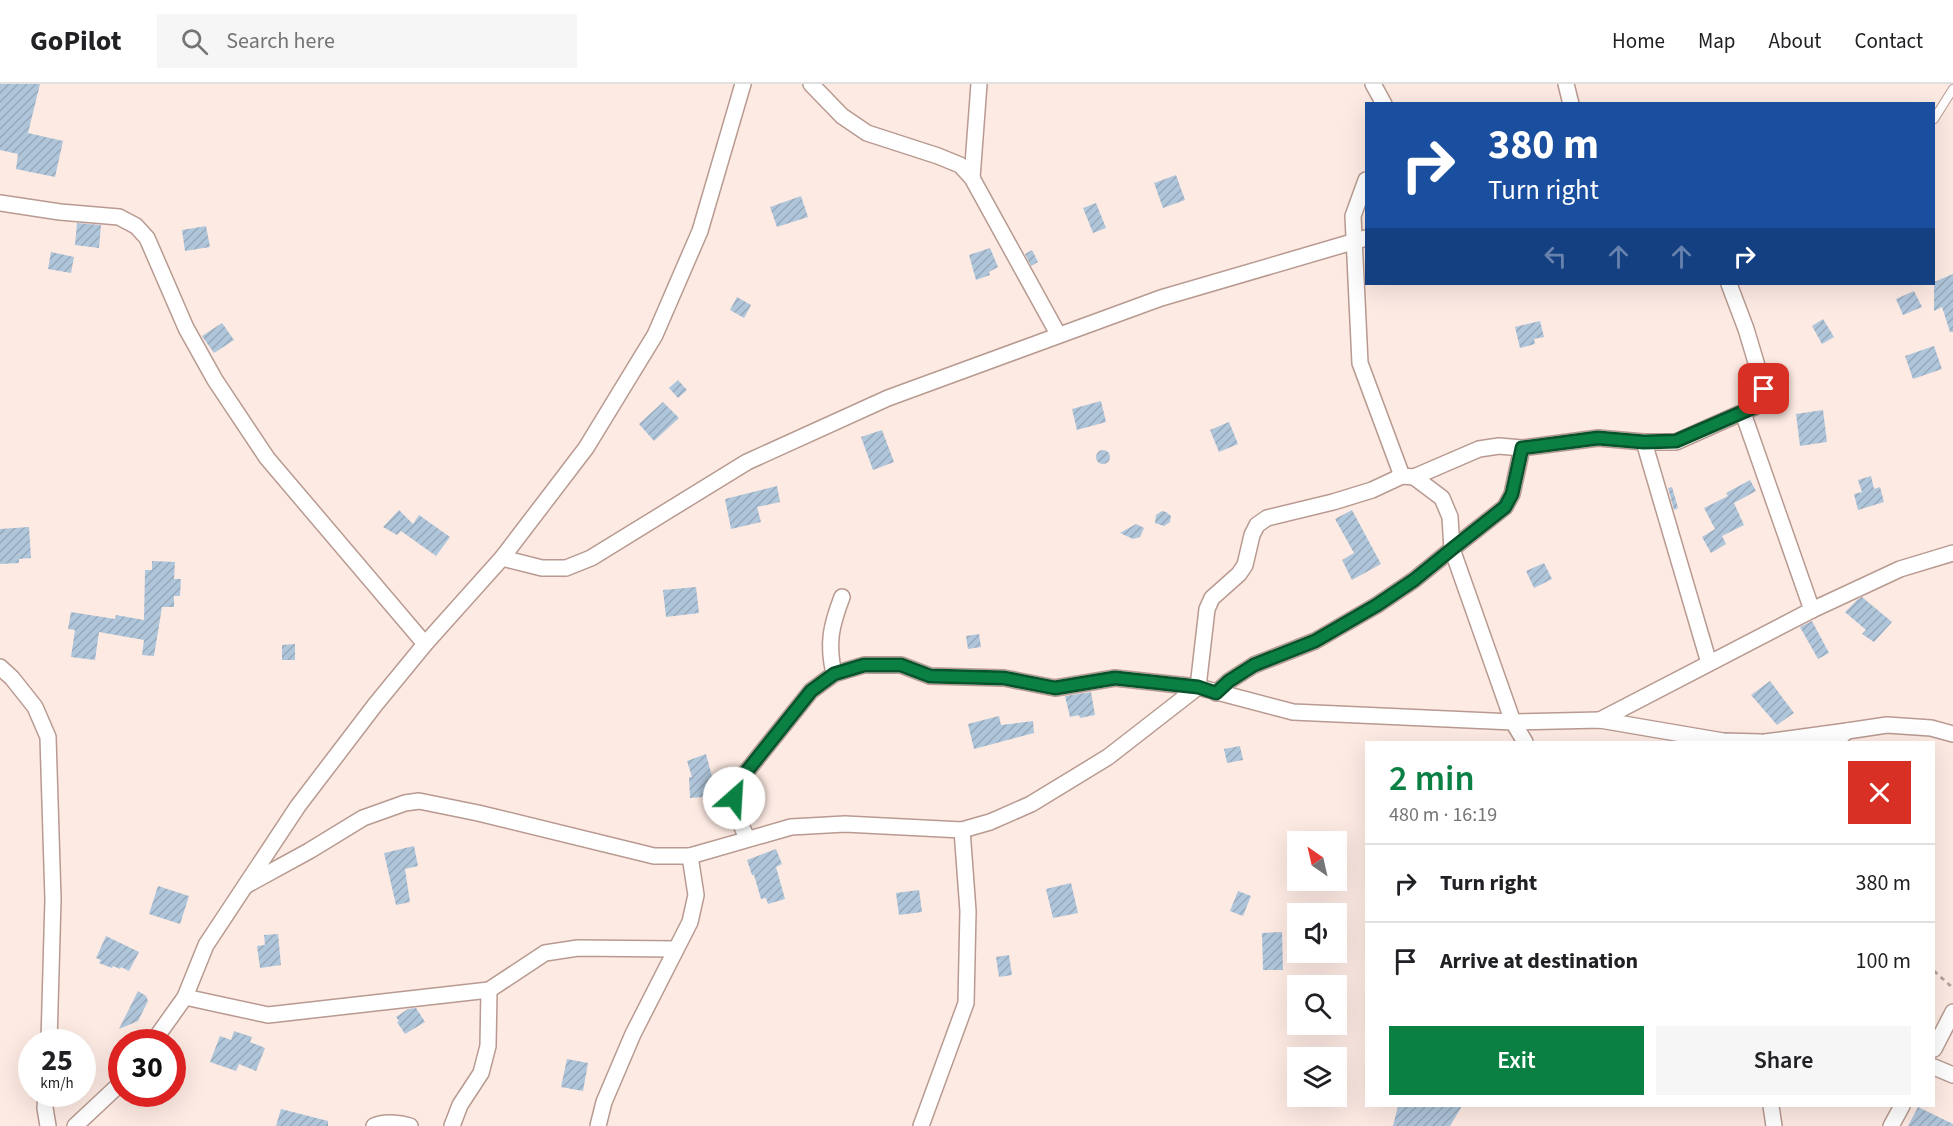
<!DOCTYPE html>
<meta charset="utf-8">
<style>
:root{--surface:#fff;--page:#f6f6f6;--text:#202124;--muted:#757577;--line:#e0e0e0;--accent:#0b8043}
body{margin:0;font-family:"Source Sans 3",sans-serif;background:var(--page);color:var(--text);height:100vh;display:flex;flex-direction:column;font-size:22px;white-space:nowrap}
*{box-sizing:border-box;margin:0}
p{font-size:20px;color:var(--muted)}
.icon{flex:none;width:33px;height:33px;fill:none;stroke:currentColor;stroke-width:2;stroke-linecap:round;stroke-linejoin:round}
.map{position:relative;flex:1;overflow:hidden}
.drawer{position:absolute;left:1365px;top:657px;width:570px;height:366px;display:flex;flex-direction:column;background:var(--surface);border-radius:0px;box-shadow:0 6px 24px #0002}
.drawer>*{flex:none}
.top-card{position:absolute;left:1365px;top:18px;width:570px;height:183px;border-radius:0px;box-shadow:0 6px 24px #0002;background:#1a4fa0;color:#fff;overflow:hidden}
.needle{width:39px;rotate:326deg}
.tools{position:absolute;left:1287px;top:747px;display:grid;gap:12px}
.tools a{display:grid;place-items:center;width:60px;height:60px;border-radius:0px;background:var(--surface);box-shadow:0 6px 24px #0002;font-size:30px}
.speed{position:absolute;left:18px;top:945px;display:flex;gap:12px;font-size:30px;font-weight:700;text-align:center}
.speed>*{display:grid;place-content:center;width:78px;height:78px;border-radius:50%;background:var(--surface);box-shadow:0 6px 24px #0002;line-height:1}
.speed small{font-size:15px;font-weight:400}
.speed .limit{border:9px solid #d22;background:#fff;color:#111}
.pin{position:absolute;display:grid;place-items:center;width:51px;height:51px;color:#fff;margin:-26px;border-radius:12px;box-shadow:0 3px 9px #0006}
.me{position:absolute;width:66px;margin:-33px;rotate:26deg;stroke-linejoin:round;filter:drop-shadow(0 0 4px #0008)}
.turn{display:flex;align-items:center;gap:21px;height:126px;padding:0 24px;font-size:27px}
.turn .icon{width:78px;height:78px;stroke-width:2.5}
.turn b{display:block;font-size:42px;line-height:51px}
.lanes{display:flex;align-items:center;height:57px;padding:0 24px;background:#0003;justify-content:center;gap:30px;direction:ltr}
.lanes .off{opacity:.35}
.round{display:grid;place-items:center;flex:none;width:63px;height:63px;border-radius:0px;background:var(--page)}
.overview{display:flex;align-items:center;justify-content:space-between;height:102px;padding:0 24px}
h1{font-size:36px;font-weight:600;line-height:45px;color:var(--accent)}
.button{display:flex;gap:12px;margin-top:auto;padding:12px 24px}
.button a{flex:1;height:69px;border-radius:0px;background:var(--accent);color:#fff;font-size:24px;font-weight:600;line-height:69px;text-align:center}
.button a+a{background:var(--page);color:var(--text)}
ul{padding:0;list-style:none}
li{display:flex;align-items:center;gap:18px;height:78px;padding:0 24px;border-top:2px solid var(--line)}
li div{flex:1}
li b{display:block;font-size:22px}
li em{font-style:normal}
header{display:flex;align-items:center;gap:36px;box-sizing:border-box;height:84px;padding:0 30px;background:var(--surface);border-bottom:2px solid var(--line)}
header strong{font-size:28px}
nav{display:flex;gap:33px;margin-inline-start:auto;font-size:21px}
.search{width:420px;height:54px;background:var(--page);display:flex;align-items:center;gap:15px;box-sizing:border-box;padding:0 21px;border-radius:0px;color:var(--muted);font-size:22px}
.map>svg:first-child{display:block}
.building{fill:url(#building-hatch)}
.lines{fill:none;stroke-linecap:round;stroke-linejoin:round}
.lane-casing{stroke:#b89a90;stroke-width:10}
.street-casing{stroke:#b89a90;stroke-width:18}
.path{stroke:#b4a39d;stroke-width:3;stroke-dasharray:4.5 4.5;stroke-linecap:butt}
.lane{stroke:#fff;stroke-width:8}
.street{stroke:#fff;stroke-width:15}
.route-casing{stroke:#07532c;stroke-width:15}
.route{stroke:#0b8043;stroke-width:10}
</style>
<header>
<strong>GoPilot</strong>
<div class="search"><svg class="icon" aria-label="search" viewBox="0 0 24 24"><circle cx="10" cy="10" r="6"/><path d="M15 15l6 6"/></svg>Search here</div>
<nav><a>Home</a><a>Map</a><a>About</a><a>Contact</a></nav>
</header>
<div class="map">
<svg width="1953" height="1042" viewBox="0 0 1953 1042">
<defs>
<pattern id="building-hatch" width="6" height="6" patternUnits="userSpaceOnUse" patternTransform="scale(1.5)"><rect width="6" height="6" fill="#afc5da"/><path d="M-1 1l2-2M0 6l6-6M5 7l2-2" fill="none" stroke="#96a8ba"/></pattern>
</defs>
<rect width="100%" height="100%" fill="#fdeae3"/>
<!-- building -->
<g class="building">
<path d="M0,0H40L28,49L63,57L55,93L16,85L18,70L0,66Z"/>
<path d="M1176,91L1185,116L1163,124L1154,99Z"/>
<path d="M801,112L808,133L777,143L770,123Z"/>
<path d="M1096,119L1106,144L1093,149L1083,124Z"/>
<path d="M77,139L101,141L99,164L75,161Z"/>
<path d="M206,142L210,163L185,167L182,146Z"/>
<path d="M990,164L998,183L989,188L990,191L976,196L969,171Z"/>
<path d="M1032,166L1038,178L1031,182L1025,170Z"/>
<path d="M51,168L74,173L71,189L48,185Z"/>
<path d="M1953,190V248H1950L1942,223L1934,227V198Z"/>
<path d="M1914,207L1922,223L1903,231L1896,215Z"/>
<path d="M737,213L751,221L744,234L730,226Z"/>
<path d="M1823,235L1834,253L1822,260L1812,242Z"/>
<path d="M1540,237L1544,253L1534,255L1535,260L1520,264L1515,243Z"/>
<path d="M222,239L234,256L214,269L202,252Z"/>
<path d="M1934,262L1942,285L1913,295L1905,272Z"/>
<path d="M678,296L687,306L678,314L669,304Z"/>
<path d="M1101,317L1106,338L1077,346L1072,325Z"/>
<path d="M663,318L679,334L654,357L639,340Z"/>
<path d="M1823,326L1827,358L1800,362L1796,330Z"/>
<path d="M1229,338L1238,360L1219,368L1210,346Z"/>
<path d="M882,346L894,378L873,386L861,353Z"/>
<circle cx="1103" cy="373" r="7"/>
<path d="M1871,392L1874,405L1880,403L1884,418L1858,426L1854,410L1862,408L1858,396Z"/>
<path d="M1750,396L1756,407L1734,419L1744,441L1722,452L1726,460L1711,469L1702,453L1715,445L1704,424L1728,412L1726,409Z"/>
<path d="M777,402L780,418L757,423L761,438L731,445L725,415Z"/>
<path d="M1672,403L1678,424L1674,426L1668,404Z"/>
<path d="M399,426L413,440L419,431L450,453L436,472L401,447L397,451L383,443Z"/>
<path d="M1352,426L1381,480L1352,496L1342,476L1354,469L1335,435Z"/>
<path d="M1162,427L1166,428L1171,432L1170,438L1164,442L1155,439L1156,431Z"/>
<path d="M1136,440L1144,444L1140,453L1133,455L1120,449Z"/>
<path d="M29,443L31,474L19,475V479L0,480V445Z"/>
<path d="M152,477L175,478L174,495H181L180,512H174V523H162L154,572L142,571L144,556L99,548L95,576L71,573L75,546L68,545L71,528L115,535L116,531L144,536L145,486H152Z"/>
<path d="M1544,479L1552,495L1534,504L1526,487Z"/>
<path d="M696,503L699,529L666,533L663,506Z"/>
<path d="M1862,513L1892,538L1874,558L1862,550L1866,546L1845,528L1857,516Z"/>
<path d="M1812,537L1829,569L1818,575L1800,543Z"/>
<path d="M979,550L981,563L968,565L966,552Z"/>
<path d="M295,560V576H282V561Z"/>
<path d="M1770,597L1794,629L1777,641L1751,611Z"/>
<path d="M1091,608L1095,631L1080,634L1079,631L1070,633L1065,612Z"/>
<path d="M999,632L1001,641L1033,637L1034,649L974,665L968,640Z"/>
<path d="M1240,662L1243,676L1227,679L1224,665Z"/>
<path d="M706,670L713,696L714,712L690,714L689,693H692L687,677Z"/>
<path d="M414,762L418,782L405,785L410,818L396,821L384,769Z"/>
<path d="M776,765L782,780L776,783L785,815L768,820L766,814L761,815L754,791H752L747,776Z"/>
<path d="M1071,799L1078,829L1053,834L1046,805Z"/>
<path d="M158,802L189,812L180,840L149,830Z"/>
<path d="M919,806L922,828L899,831L896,809Z"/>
<path d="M1238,807L1251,812L1243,832L1230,827Z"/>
<path d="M1282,848L1283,886H1263L1262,849Z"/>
<path d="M278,850L281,881L260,884L257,862L265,861L264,851Z"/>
<path d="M106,852L139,868L129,887L121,883L120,885L113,882L112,884L99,879L101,876L96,874Z"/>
<path d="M1009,871L1012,891L999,893L996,873Z"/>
<path d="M138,907L146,912L148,917L138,937L119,945Z"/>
<path d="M416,924L425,938L405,950L397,938L399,937L396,933L408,925Z"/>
<path d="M234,947L252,953L250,958L265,964L256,987L239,980L236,987L210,978L220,952L231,956Z"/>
<path d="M567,975L588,979L583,1007L561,1003Z"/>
<path d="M1398,1022H1462L1450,1042H1393Z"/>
<path d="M1918,1023L1953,1040V1042H1908Z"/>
<path d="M281,1025L328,1037V1042H276Z"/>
</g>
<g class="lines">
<!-- lane casing -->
<g class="lane-casing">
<path id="lane" d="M1934,35L1953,5"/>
</g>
<!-- street casing -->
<g class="street-casing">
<g id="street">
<path d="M811,0L842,32L867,49L938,72L960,81L972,94L1058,250"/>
<path d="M1373,0L1384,20"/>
<path d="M1566,0L1571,20"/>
<path d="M972,94L979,0"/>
<path d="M1366,96L1353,132L1360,279L1402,392"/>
<path d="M0,119L60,128L119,133L136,142L147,154L186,244L215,296L267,374L425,560"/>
<path d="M1644,358L1709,579"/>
<path d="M1414,393L1442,414L1450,433L1452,465L1513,638L1525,658"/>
<path d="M502,474L542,484H566L591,474L747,378L888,314L1161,214L1366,154"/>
<path d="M1812,526L1900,485L1953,469"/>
<path d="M0,583L12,594L35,623L48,653L53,815L49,958"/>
<path d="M834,590C827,559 831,542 842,513"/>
<path d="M1216,609L1229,597L1254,581L1315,557L1377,521L1414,496L1452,465L1505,423L1512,410L1522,364"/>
<path d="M1600,636L1812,526L1743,329"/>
<path d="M1765,658L1847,647"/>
<path d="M1835,658L1847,647L1887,641L1931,644L1953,650"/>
<path d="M747,754C736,731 732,722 739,697L811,607L834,590L864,581H901L930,592L1004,594L1055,604L1115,594L1198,603L1293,628L1513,638L1600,636L1723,657L1761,658"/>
<path d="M245,802L309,767L363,734L405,719L419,717L478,729L654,772H690L791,743L845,740L962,746L990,738L1031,720L1108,673L1198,603L1207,525L1212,514L1239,490L1245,481L1252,451L1257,441L1267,434L1333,418L1372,406L1402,392L1414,393L1479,365L1499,362L1522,364L1598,354L1644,358H1676L1759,321L1763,316L1764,305L1746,245L1729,200"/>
<path d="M185,913L268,931L489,906L545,869L578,864L675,865"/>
<path d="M153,958L185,913L206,861L298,722L375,621L425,560L502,474L586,364L655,251L700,147L743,0"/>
<path d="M1934,965L1953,928"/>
<path d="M1934,983L1953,991"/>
<path d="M46,1010L45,1024L48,1042"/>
<path d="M1771,1022L1774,1042"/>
<path d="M75,1042L122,998"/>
<path d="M374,1042C384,1037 400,1039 410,1042"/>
<path d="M452,1042L460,1021L481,989L488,962L489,906"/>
<path d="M598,1042L604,1018L633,950L690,838L696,811L690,772"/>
<path d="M921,1042L966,919L968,827L962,746"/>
<path d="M1891,1042L1902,1022"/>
</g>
</g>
<!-- path -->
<path class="path" d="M1934,887L1953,904"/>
<!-- lane -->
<use href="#lane" class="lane"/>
<!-- street -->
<use href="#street" class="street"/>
</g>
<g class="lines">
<!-- route casing -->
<g class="route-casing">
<path id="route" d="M734,714L739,697L811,607L834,590L864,581H901L930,592L1004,594L1055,604L1115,594L1198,603L1216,609L1229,597L1254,581L1315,557L1377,521L1414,496L1452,465L1505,423L1512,410L1522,364L1598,354L1644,358L1676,357L1759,321L1763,316L1764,305"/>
</g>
<!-- route -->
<use href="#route" class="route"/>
</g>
</svg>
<div class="tools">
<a><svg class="needle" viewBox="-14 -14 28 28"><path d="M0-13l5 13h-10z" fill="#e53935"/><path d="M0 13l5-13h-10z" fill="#757577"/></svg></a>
<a><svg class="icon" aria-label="sound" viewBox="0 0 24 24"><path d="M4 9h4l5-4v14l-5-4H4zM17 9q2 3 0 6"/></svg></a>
<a><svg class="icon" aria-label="search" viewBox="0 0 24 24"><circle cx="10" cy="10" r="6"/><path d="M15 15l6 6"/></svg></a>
<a><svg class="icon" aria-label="layers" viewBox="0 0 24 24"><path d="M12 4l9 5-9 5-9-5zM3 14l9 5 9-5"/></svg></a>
</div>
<div class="speed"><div>25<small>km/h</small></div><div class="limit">30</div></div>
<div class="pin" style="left:1764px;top:305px;background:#d93025"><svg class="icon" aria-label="arrive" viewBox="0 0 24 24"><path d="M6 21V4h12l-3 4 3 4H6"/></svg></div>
<svg class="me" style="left:734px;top:714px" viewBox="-20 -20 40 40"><circle r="19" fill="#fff"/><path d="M0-13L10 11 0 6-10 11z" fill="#0b8043"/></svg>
<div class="top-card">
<div class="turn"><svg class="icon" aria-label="right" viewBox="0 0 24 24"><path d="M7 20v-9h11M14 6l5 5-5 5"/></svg><div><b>380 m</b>Turn right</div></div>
<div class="lanes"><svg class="icon off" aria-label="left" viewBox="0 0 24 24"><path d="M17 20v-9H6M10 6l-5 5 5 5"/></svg><svg class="icon off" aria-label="ahead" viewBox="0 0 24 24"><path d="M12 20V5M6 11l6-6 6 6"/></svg><svg class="icon off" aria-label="ahead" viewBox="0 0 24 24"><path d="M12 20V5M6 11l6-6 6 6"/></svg><svg class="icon" aria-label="right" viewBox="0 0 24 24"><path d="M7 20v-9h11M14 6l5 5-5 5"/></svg></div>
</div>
<section class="drawer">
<div class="overview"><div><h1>2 min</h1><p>480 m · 16:19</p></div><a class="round" style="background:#d93025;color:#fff"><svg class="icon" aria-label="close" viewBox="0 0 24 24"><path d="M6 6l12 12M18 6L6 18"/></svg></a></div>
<ul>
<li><svg class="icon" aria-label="right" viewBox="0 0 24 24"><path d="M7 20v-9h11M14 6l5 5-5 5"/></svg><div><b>Turn right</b></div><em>380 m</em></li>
<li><svg class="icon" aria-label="arrive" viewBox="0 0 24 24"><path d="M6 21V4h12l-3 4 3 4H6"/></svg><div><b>Arrive at destination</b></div><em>100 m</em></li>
</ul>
<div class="button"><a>Exit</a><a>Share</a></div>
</section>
</div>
